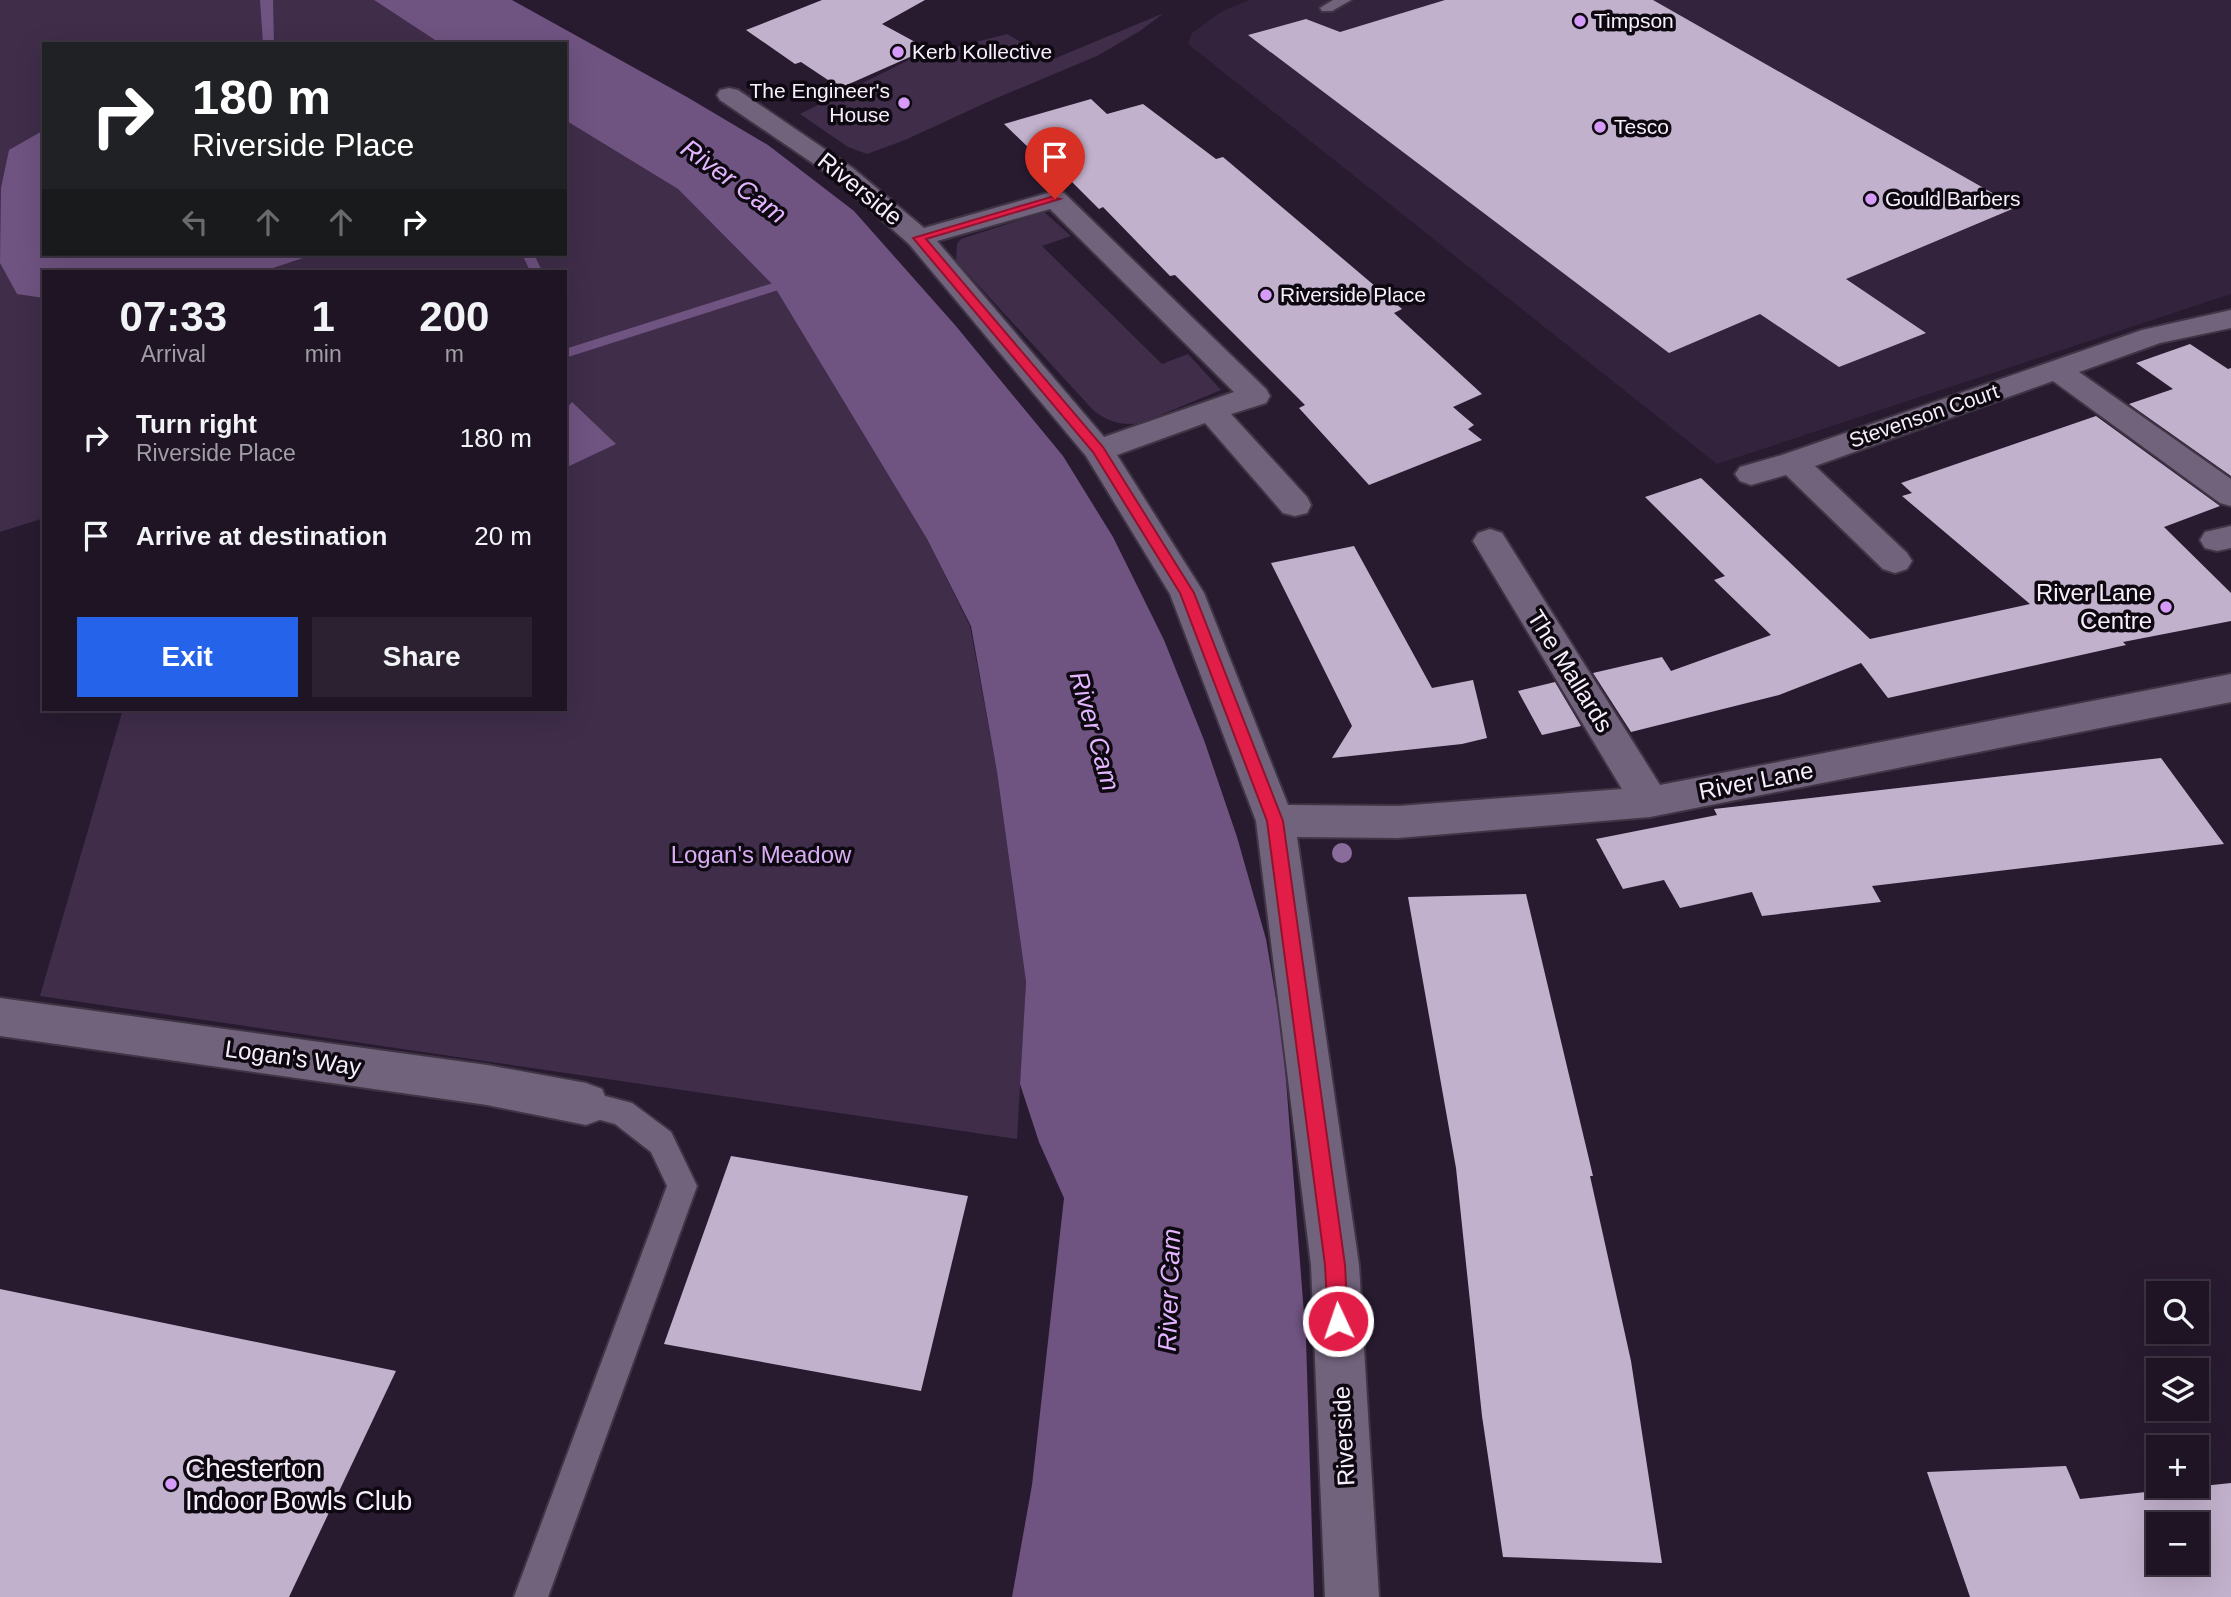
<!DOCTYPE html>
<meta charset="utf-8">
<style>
:root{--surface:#1e1424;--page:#2b2131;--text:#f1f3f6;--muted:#a19ea6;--line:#3c3341;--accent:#2563eb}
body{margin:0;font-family:Arial,sans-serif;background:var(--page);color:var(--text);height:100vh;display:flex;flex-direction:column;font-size:26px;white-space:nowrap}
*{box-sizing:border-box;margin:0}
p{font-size:23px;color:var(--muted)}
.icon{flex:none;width:38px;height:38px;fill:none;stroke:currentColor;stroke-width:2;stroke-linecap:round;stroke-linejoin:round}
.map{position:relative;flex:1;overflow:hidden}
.sheet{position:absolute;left:42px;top:270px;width:525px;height:441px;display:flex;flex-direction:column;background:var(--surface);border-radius:0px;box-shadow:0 7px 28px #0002,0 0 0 2px var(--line)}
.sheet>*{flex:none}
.banner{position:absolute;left:42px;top:42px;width:525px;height:214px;border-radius:0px;box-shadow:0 7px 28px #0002,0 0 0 2px var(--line);background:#202124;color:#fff;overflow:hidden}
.buttons{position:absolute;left:2146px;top:1281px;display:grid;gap:14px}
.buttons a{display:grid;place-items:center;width:63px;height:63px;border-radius:0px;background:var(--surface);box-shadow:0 7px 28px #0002,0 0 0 2px var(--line);font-size:35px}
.pin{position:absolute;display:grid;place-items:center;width:60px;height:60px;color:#fff;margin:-72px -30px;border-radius:50% 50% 50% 0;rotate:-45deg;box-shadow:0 0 7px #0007}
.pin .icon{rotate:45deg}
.me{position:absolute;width:77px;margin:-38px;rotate:357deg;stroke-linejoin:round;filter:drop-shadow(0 0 5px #0008)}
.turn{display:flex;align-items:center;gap:24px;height:147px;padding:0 35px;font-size:32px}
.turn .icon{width:91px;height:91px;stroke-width:2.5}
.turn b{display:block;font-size:49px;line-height:60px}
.lanes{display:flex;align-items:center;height:66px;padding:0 35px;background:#0003;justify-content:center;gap:35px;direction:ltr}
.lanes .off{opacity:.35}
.eta{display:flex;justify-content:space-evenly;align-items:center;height:119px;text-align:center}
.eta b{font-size:42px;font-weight:700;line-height:49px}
.button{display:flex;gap:14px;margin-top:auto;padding:14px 35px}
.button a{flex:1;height:80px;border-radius:0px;background:var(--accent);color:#fff;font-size:28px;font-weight:700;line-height:80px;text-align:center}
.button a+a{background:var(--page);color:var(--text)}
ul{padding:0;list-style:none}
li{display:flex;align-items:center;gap:21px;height:98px;padding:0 35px}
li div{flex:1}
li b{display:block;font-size:26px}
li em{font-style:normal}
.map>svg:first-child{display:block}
.built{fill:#33233d}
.green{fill:#3f2d4a}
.water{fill:#6f5381}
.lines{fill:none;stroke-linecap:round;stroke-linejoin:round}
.stream{fill:#6f5381;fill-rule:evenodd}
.building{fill:#c2b1cc;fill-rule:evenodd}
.service-casing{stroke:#3f3545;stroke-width:4}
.minor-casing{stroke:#3f3545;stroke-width:4}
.service{fill:#72637c;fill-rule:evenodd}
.minor{fill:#72637c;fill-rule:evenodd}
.tree{fill:#896b9c}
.route{fill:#e11d48;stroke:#92132f;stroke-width:2}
.poi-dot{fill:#d69bf9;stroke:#0e0811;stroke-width:2.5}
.labels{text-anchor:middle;stroke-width:7;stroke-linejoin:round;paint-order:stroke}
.far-poi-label{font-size:21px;fill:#f7effd;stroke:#0e0811;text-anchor:start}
.far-street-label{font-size:21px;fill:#f7effd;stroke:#0e0811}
.street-label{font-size:24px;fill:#f7effd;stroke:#0e0811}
.poi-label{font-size:24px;fill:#f7effd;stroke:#0e0811;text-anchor:end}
.park-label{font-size:24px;fill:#d9adf5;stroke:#0e0811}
.water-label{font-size:26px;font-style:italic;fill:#e2b5fe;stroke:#0e0811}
.near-poi-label{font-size:28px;fill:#f7effd;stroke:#0e0811;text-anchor:start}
</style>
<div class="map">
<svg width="2231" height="1597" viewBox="0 0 2231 1597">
<rect width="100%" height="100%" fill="#281b30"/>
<!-- built -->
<path class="built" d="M1249,0H2231V294L1717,464L1188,44L1192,33L1221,12Z"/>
<!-- green -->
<g class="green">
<path d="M0,0H374L441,44H44V254H565V120L678,189L774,286L927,539L970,626L997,772L1026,982L1017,1139L40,996L123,709H565V271H44V518L0,532Z"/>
<path d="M1164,13L1140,31L1097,56L992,100L905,140L867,154L848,147L800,114L913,58L1007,34L1051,60Z"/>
<path d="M1044,212L1071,236L1042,246L1162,364L1188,354L1221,390L1141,423C1122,426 1109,422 1094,411L956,261L957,244L961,239Z"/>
</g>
<!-- water -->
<g class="water">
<path d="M260,0H273L274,44H263Z"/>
<path d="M374,0H512L687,97L768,145L854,211L955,325L1063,456L1113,537L1164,640L1204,740L1237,837L1266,939L1283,1041L1306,1340L1314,1597H1012L1032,1485L1064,1198L1039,1142L1020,1084L1026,982L997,772L971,626L927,539L774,286L678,189L565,120V44H441Z"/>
<path d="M44,130V254H315L264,271H44V298L17,294L0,263L1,188L9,150Z"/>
<path d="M572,402L616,444L565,468V410Z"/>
</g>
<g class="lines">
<!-- stream -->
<g class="stream">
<path d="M522,254H534L542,271H530Z"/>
<path d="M795,276L800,277V283L565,358V349Z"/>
</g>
</g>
<!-- building -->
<g class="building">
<path d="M822,0H925L882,24L928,49L840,88L801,62L795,64L746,30Z"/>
<path d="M1445,0H1653L2017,207L1846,279L1926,333L1839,367L1760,314L1669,353L1248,35L1306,19L1340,32Z"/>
<path d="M1091,99L1107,114L1143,104L1216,159L1223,157L1402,309L1394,313L1482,394L1453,407L1474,425L1468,429L1482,440L1369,485L1299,408L1305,405L1175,275L1170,276L1103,207L1099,209L1071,181L1065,183L1004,124Z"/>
<path d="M2190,344L2228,369L2231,368V476L2129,404L2173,389L2136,363Z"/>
<path d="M2096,416L2220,506L2164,527L2231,593V621L2123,642L2126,645L1888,698L1861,663L1779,695L1631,732L1593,673L1662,657L1671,671L1771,635L1714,580L1725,576L1645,497L1701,478L1870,639L2030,604L1902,496L1912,493L1901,483Z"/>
<path d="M1354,546L1432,688L1473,680L1487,738L1462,744L1332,758L1352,726L1271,563Z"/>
<path d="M1555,682L1581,726L1542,735L1518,691Z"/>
<path d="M2161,758L2224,844L1872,886L1881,902L1762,916L1752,892L1680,908L1664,880L1623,889L1596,839L1717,815L1714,809Z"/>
<path d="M1526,894L1593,1176H1590L1631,1361L1662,1563L1503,1557L1482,1416L1456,1168L1408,897Z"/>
<path d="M731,1156L968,1196L921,1391L664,1344Z"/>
<path d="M0,1289L396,1371L289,1597H0Z"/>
<path d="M2066,1466L2080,1499L2231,1483V1597H1970L1927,1472ZM2158,1524H2196V1563H2158Z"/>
</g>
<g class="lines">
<!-- service casing -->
<g class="service-casing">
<g id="service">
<path d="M1333,0H1351L1332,11H1322L1320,8Z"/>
<path d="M586,1091L632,1103L671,1132L697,1186L548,1597H514L667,1186L651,1152L615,1124L576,1113L572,1104L576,1095Z"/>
</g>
</g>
<!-- minor casing -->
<g class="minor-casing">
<g id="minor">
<path d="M729,88L738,90L854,169L924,228L1055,191L1064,193L1266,389L1270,396L1266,403L1231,414L1307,497L1311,505L1307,513L1295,516L1283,513L1205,423L1117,455L1204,593L1288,805L1398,806L1622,789L1473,541L1478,533L1490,529L1502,533L1660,785L2231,674V702L1650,817L1398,838L1297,837L1359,1265L1379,1597H1325L1311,1265L1256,821L1170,594L1086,456L909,244L836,179L720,100L717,95L720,90ZM1050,209L1234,392L1104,437L937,241Z"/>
<path d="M2231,310V328L2160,343L2079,372L2231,479V506L2220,503L2053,381L1815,466L1907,553L1912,561L1907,569L1895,573L1883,569L1786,475L1751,485L1740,481L1735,474L1740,467L1782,455L2142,330Z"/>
<path d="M2231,526V548L2217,551L2205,548L2200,540L2205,532Z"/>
<path d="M0,998L487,1065L586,1083L602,1089L608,1104L602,1119L586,1125L487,1105L0,1036Z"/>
</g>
</g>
<!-- service -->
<use href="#service" class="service"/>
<!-- minor -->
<use href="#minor" class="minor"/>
</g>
<!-- trees -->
<circle class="tree" cx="1342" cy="853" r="10"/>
<!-- route -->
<path class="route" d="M1051,197L1060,199L926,239L1103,447L1194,593L1283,821L1345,1265L1348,1321L1345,1328L1338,1331L1331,1328L1328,1321L1325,1265L1267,821L1180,593L1093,452L913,238Z"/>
<!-- markers -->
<g class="poi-dot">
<circle cx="1580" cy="21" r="7"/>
<circle cx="898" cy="52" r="7"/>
<circle cx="904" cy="103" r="7"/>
<circle cx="1600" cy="127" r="7"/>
<circle cx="1871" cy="199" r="7"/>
<circle cx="1266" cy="295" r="7"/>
<circle cx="2166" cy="607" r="7"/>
<circle cx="171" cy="1484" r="7"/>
</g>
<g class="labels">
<!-- far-poi labels -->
<g class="far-poi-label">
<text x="1594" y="28">Timpson</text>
<text x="912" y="59">Kerb Kollective</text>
<text x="890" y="98" text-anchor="end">The Engineer's<tspan x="890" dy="24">House</tspan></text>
<text x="1614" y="134">Tesco</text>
<text x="1885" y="206">Gould Barbers</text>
<text x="1280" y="302">Riverside Place</text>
</g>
<!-- far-street labels -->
<g class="far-street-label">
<text transform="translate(1924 416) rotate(-19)" y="7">Stevenson Court</text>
</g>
<!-- street labels -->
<g class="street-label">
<text transform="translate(860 189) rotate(39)" y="8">Riverside</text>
<text transform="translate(1570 671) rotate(58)" y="8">The Mallards</text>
<text transform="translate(1756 781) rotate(-11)" y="8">River Lane</text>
<text transform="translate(293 1058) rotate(8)" y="8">Logan's Way</text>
<text transform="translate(1344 1436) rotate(-93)" y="8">Riverside</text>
</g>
<!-- poi labels -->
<g class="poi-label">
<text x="2152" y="601">River Lane<tspan x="2152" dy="28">Centre</tspan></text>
</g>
<!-- park labels -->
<g class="park-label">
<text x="761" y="863">Logan's Meadow</text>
</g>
<!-- water labels -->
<g class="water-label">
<text transform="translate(734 181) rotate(36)" y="9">River Cam</text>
<text transform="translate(1095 731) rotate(74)" y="9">River Cam</text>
<text transform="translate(1169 1290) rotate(-88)" y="9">River Cam</text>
</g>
<!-- near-poi labels -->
<g class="near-poi-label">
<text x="185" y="1478">Chesterton<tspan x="185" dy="32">Indoor Bowls Club</tspan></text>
</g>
</g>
</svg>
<div class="buttons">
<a><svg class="icon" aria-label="search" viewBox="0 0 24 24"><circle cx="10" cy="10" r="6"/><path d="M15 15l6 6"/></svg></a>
<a><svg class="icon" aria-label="layers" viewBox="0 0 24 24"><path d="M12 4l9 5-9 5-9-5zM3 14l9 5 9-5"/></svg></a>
<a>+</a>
<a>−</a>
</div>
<div class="pin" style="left:1055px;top:199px;background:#d93025"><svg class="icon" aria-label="arrive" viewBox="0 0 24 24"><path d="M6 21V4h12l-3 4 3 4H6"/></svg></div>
<svg class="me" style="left:1338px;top:1321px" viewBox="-20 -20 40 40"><circle r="17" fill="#e11d48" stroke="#fff" stroke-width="3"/><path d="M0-11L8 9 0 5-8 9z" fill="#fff"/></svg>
<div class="banner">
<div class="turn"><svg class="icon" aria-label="right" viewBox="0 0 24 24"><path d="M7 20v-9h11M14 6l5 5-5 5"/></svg><div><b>180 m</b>Riverside Place</div></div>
<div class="lanes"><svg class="icon off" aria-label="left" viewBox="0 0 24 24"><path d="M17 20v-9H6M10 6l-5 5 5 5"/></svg><svg class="icon off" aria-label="ahead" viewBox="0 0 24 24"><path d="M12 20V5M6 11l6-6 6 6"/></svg><svg class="icon off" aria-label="ahead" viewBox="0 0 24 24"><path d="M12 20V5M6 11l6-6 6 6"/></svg><svg class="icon" aria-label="right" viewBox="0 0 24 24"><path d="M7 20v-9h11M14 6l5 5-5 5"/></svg></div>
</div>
<section class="sheet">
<div class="eta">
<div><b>07:33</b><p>Arrival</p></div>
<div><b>1</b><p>min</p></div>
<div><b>200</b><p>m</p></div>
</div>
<ul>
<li><svg class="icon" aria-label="right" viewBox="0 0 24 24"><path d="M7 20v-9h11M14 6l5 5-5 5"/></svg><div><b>Turn right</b><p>Riverside Place</p></div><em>180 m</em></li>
<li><svg class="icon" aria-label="arrive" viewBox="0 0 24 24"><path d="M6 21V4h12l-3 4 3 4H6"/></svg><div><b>Arrive at destination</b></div><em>20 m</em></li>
</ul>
<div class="button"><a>Exit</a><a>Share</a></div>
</section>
</div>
